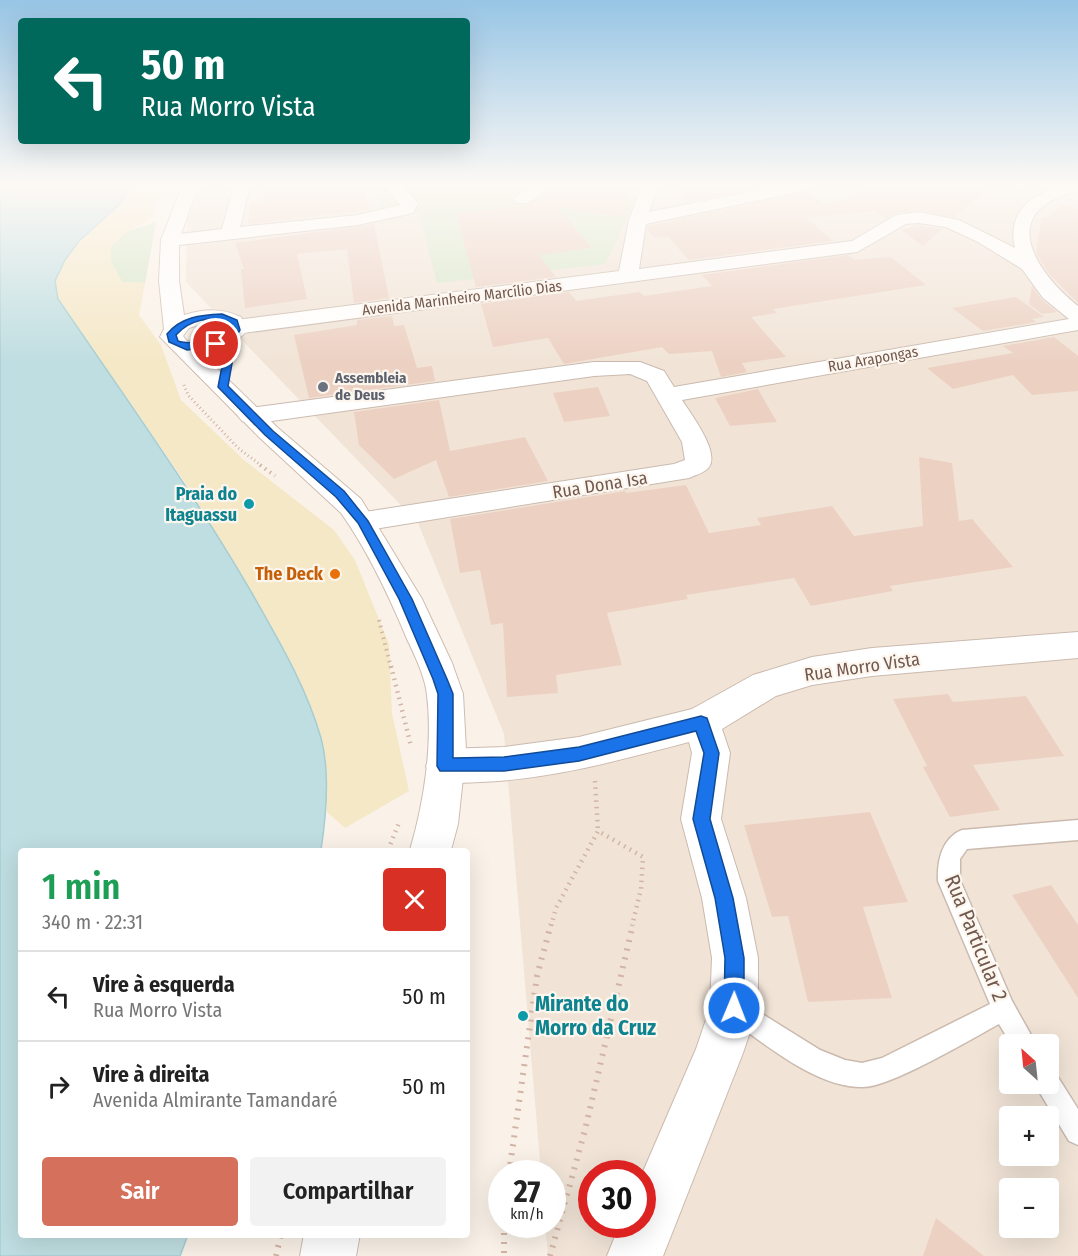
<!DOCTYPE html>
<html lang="pt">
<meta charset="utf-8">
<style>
:root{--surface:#fff;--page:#f2f2f2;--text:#222;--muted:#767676;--line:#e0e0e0;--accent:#d5705c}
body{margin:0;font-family:"Fira Sans Condensed",sans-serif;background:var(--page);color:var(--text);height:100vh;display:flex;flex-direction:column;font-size:22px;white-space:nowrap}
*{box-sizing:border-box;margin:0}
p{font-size:20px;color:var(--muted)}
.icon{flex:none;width:33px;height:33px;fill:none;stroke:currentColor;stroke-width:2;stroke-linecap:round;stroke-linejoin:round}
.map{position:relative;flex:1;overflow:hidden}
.panel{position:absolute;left:18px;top:848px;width:452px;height:390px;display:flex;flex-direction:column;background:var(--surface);border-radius:6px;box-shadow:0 6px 24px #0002}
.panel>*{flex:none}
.banner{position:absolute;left:18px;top:18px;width:452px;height:126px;border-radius:6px;box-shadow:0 6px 24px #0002;background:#00695c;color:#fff;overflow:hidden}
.needle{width:39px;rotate:333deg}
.controls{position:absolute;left:999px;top:1034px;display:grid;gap:12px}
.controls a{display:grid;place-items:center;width:60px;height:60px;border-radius:6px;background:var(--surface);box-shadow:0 6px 24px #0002;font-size:30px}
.speed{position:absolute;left:488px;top:1160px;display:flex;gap:12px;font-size:30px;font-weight:700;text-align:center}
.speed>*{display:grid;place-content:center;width:78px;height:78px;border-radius:50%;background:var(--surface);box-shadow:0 6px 24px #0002;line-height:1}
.speed small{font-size:15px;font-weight:400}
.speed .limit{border:9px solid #d22;background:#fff;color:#111}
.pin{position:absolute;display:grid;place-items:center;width:51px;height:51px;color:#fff;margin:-26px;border:3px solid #fff;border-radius:50%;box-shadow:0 2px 6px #0007}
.me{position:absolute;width:66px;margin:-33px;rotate:1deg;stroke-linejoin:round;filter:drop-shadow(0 0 4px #0008)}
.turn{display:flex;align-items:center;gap:21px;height:126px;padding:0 24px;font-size:27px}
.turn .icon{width:78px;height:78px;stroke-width:2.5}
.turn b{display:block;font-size:42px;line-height:51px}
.round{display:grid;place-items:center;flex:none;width:63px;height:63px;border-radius:6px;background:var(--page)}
.head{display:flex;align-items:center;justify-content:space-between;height:102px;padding:0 24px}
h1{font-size:36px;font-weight:600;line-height:45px;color:#1e9e55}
.action{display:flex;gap:12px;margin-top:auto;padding:12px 24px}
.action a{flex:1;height:69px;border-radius:6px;background:var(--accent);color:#fff;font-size:24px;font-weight:600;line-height:69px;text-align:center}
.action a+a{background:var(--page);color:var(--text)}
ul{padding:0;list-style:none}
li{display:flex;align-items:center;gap:18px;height:90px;padding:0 24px;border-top:2px solid var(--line)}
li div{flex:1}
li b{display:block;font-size:22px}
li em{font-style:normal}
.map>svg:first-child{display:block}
.residential{fill:#f1e4d7;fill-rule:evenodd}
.green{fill:#d6e6c8}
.sand{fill:#f5e8c7}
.water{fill:#bfdee1;stroke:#a6cdd2;stroke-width:1.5}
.building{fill:#ecd1c3}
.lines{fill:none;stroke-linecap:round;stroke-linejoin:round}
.service-casing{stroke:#cbbaaf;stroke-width:3}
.minor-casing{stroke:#cbbaaf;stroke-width:2}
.secondary-casing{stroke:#cfbcb0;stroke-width:2}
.path-far3{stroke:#d1b4a6;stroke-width:3;stroke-dasharray:1 3;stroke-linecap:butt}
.path-far2{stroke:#d1b4a6;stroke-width:4;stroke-dasharray:1.5 4.5;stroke-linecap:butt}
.path-far1{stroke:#d1b4a6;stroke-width:4.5;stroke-dasharray:1.5 5;stroke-linecap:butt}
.path{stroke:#d1b4a6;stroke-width:6;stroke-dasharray:2 7;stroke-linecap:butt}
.service{fill:#fff;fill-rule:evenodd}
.minor{fill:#fff;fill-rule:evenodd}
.secondary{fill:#fff;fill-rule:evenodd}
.route{fill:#1a73e8;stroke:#114b97;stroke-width:1.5}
.worship-dot{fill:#6b7280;stroke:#fdf6ee;stroke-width:2}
.culture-dot{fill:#0f9aa8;stroke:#fdf6ee;stroke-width:2}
.food-dot{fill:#e8710a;stroke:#fdf6ee;stroke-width:2}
.labels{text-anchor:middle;stroke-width:4.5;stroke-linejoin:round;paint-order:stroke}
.far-street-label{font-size:15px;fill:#71594f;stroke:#fdf6ee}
.far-worship-label{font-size:15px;font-weight:bold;fill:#5b616d;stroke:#fdf6ee;text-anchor:start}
.street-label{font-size:18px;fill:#71594f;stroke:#fdf6ee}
.culture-label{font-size:18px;font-weight:bold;fill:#0d838f;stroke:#fdf6ee;text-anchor:end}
.food-label{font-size:18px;font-weight:bold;fill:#c56008;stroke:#fdf6ee;text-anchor:end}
.near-street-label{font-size:21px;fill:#71594f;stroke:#fdf6ee}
.near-culture-label{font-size:21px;font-weight:bold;fill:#0d838f;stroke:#fdf6ee;text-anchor:start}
</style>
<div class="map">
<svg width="1078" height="1256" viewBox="0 0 1078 1256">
<rect width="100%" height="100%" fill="#faf2e8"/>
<!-- residential -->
<path class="residential" d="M201,186H1078V1256H548L545,1224H552V1173H541L504,734L418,523L186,282L187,219ZM1010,1044H1048V1083H1010ZM1010,1116H1048V1155H1010ZM591,1173H642V1224H591ZM1010,1188H1048V1227H1010Z"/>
<!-- green -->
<g class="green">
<path d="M387,186H487L546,191L548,186H600L638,197L605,264L437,283L419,214L383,211L373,189Z"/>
<path d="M156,222L145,283L122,282L111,262V246L128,231Z"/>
</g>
<!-- sand -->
<path class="sand" d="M130,186H163L151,220L128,231L111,246V262L122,282L145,283L139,315L161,345L181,400L244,460L334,530L355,560L389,644L392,713L409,791L345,828L327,812L321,739L294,668L182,478L58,299L55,281L65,260L79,241L122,202Z"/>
<!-- water -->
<path class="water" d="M0,186H130L122,202L79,241L65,260L55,281L58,299C125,397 194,493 253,595C279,641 306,686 321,738C330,771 326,817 321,850H21V1234L188,1235L180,1256H0Z"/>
<!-- building -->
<g class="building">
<path d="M265,186H363L370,210L248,224L250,203L265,202Z"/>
<path d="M552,186H630L625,206H632L630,212L625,207L622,217L558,207L592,248L539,255L556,277L476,287L456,213L528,205Z"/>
<path d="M724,186H748V190L687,202L681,189L725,188Z"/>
<path d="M893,186H989L955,217L919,210L896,213L886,219L875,211L807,218L833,241L689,260L668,237L655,238L647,230L648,226L798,194L811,193L825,206L872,188Z"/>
<path d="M1060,204L1078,208V303L1050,275L1036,253L1042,217L1049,218Z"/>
<path d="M374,224L389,298L354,303L347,249L297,254L307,299L245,308L241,269H244L235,243Z"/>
<path d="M919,225L942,229L923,246L901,230Z"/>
<path d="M848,255L854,260L891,257L926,285L773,309L777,313L751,317L786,357L742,363L747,372L721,377L712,351L669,354L662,347L564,364L548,338L493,347L481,304L569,292L576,301L640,292L644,296L712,286L702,275Z"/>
<path d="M1032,286L1042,300L1057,312L1042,314L1029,304Z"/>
<path d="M1016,297L1044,317L1032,319L1036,322L983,331L952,308Z"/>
<path d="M392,316L394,326L404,325L417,368L432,366L435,381L309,398L294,335L357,325V320Z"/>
<path d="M1054,337L1078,356V391L1032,395L1013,375L953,389L927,368L1013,353L1003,346Z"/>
<path d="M598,387L610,416L564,422L553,393Z"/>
<path d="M758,389L777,422L730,426L715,398Z"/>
<path d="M439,400L450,451L525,437L548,481L449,497L436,460L394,479L359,445L354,412Z"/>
<path d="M919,457L952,463L959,521L972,519L1013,567L890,586L893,591L811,606L794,578L686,595L688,599L607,613L622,665L556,675L558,693L507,697L503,623L491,625L480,570L460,573L450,519L625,491L626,493L686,485L709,533L761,525L757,518L832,506L854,536L923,526Z"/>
<path d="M948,694L953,702L1026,696L1064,756L973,765L1000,810L950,817L923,767L927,766L893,699Z"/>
<path d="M870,812L908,902L863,907L892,998L808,1002L788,916L772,917L744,825Z"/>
<path d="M1051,885L1078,925V998L1012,895Z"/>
<path d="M936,1218L984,1256H923Z"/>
</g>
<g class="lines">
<!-- service casing -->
<g class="service-casing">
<g id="service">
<path d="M1078,820V840L967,849L960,859V880L1012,1001L1036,1044H1011L999,1024C971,1039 891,1087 863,1087C816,1088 764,1043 727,1017L723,1009L727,1001L735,997L820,1050L845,1060L862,1063L882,1058L990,1004L938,881C937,861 942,838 962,830Z"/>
<path d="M1048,1071L1056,1074L1078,1109V1145L1069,1141L1034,1083H1048Z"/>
</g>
</g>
<!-- minor casing -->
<g class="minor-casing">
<g id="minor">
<path d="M234,186H250L240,227L358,215L400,205L385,186H402L418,203L413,213L358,225L170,246L163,244L161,240L163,236L222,229Z"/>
<path d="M531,186H550L528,203H516L514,199Z"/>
<path d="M642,186H658L649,212L779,186H811L803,191L646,224L639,269L852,241L896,215L919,212L959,220L1015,248C1005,206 1042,186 1078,186V190C1064,195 1047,200 1037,212C1012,243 1055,288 1078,306V330L682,400C691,414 720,452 709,467C705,473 695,475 689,478L362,531L352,528L348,521L352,514L674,464L685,460L682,442L647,381L630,374L594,376L251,424L242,421L238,416L242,411L251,408L594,362H640L664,371L674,387L1069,319L1043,298L1022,269L978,242L946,227L919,223L906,224L857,252L236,334L228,332L225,327L228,322L236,320L619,271L629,220Z"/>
<path d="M1078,632V658L872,676L812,685L776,696L722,729L730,753L721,819L746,898L758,958V1008L743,1053L663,1256H607L620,1224H642V1174L696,1049L710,1008L712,958L702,898L681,819L692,753L689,742C620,760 553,779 481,782C464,783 448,784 431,778L426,766L431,754L445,749L504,747L579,737L692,709L753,675L812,657L872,648Z"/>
</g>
</g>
<!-- secondary casing -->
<g class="secondary-casing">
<g id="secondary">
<path d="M182,186H198L179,240V281L184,315C204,309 222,308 241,317L246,332L231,346L202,354L278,428L361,499L422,599L452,663L463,694L466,750L458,824L451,850H410C424,802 433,745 427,695C425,676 415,656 407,639C389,596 368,551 341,513L260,438L160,337L164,329L159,281L161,240ZM208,322L223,325L224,330L206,340L187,341L183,336L189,328Z"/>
<path d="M304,1234H360L356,1256H300Z"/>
</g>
</g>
<!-- path-far3 -->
<path class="path-far3" d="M184,385L188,395L238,448L262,466"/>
<!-- path-far2 -->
<g class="path-far2">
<path d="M260,465L275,476"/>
<path d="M379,620L391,668"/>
</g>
<!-- path-far1 -->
<g class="path-far1">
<path d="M391,666L411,746"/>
<path d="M595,781L598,831"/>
<path d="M388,850L399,823"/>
<path d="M551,926L556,908L598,831L643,857L641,889L632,926"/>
</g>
<!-- path -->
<g class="path">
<path d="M509,1173L537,976L551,924"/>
<path d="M504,1224V1256"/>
<path d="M276,1256L281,1234"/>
<path d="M550,1256L585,1130L633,924"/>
</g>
<!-- service -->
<use href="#service" class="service"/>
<!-- minor -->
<use href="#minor" class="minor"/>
<!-- secondary -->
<use href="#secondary" class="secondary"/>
</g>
<!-- sky -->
<linearGradient id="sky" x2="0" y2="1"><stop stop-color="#97c5e5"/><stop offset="0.51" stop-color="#fdf9f5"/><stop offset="1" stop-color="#fdf9f5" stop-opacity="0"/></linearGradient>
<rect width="1078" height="362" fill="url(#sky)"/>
<!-- route -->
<path class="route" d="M222,314L237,320L240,330L237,335L228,386L273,431L344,491L368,521L412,599L447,679L453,694V758L504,757L579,747L701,716L707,718L719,753L710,819L733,898L744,958V1008L741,1015L734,1018L727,1015L724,1008L725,958L715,898L693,819L704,753L696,731L579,761L504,771H440L437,766L438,694L433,679L399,599L358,523L336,497L265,435L218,387L228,335L231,330L229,323C211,315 189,320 176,335L178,341C192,346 209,338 221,344L219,346L187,350L169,342L167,334C181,317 200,315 222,314Z"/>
<!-- markers -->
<circle class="worship-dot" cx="323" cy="387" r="6"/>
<g class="culture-dot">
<circle cx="249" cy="504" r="6"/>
<circle cx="523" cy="1016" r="6"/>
</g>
<circle class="food-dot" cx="335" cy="574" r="6"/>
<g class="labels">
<!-- far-street labels -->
<g class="far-street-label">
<text transform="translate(462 298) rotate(-7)" y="5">Avenida Marinheiro Marcílio Dias</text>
<text transform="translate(873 359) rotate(-10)" y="5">Rua Arapongas</text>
</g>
<!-- far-worship labels -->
<g class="far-worship-label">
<text x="335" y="383">Assembleia<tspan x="335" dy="17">de Deus</tspan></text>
</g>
<!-- street labels -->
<g class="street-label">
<text transform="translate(600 485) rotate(-9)" y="6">Rua Dona Isa</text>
<text transform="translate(862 667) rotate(-8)" y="6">Rua Morro Vista</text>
</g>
<!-- culture labels -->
<g class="culture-label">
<text x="237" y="500">Praia do<tspan x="237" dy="21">Itaguassu</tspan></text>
</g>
<!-- food labels -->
<g class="food-label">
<text x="323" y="580">The Deck</text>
</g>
<!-- near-street labels -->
<g class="near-street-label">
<text transform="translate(976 938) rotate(68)" y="7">Rua Particular 2</text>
</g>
<!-- near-culture labels -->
<g class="near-culture-label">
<text x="535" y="1011">Mirante do<tspan x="535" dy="24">Morro da Cruz</tspan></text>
</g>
</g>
</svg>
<div class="controls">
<a><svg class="needle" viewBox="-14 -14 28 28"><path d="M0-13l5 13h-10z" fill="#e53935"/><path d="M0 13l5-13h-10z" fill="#767676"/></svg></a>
<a>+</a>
<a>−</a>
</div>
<div class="speed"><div>27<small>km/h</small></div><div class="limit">30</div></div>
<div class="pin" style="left:216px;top:344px;background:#d93025"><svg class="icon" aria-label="arrive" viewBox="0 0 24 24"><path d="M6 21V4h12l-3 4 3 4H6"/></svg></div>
<svg class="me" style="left:734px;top:1008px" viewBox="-20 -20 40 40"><circle r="17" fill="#1a73e8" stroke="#fff" stroke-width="3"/><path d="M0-11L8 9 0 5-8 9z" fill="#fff"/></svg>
<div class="banner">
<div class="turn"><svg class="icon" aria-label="left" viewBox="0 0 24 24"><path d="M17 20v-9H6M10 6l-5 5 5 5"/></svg><div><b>50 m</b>Rua Morro Vista</div></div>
</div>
<section class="panel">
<div class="head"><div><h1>1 min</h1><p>340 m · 22:31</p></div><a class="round" style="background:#d93025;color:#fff"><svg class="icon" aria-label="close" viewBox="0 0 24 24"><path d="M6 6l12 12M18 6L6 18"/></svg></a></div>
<ul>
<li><svg class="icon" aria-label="left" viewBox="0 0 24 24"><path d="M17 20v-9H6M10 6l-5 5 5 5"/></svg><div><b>Vire à esquerda</b><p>Rua Morro Vista</p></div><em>50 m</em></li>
<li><svg class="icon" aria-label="right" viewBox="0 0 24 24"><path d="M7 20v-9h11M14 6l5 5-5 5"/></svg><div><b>Vire à direita</b><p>Avenida Almirante Tamandaré</p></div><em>50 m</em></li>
</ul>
<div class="action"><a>Sair</a><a>Compartilhar</a></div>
</section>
</div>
